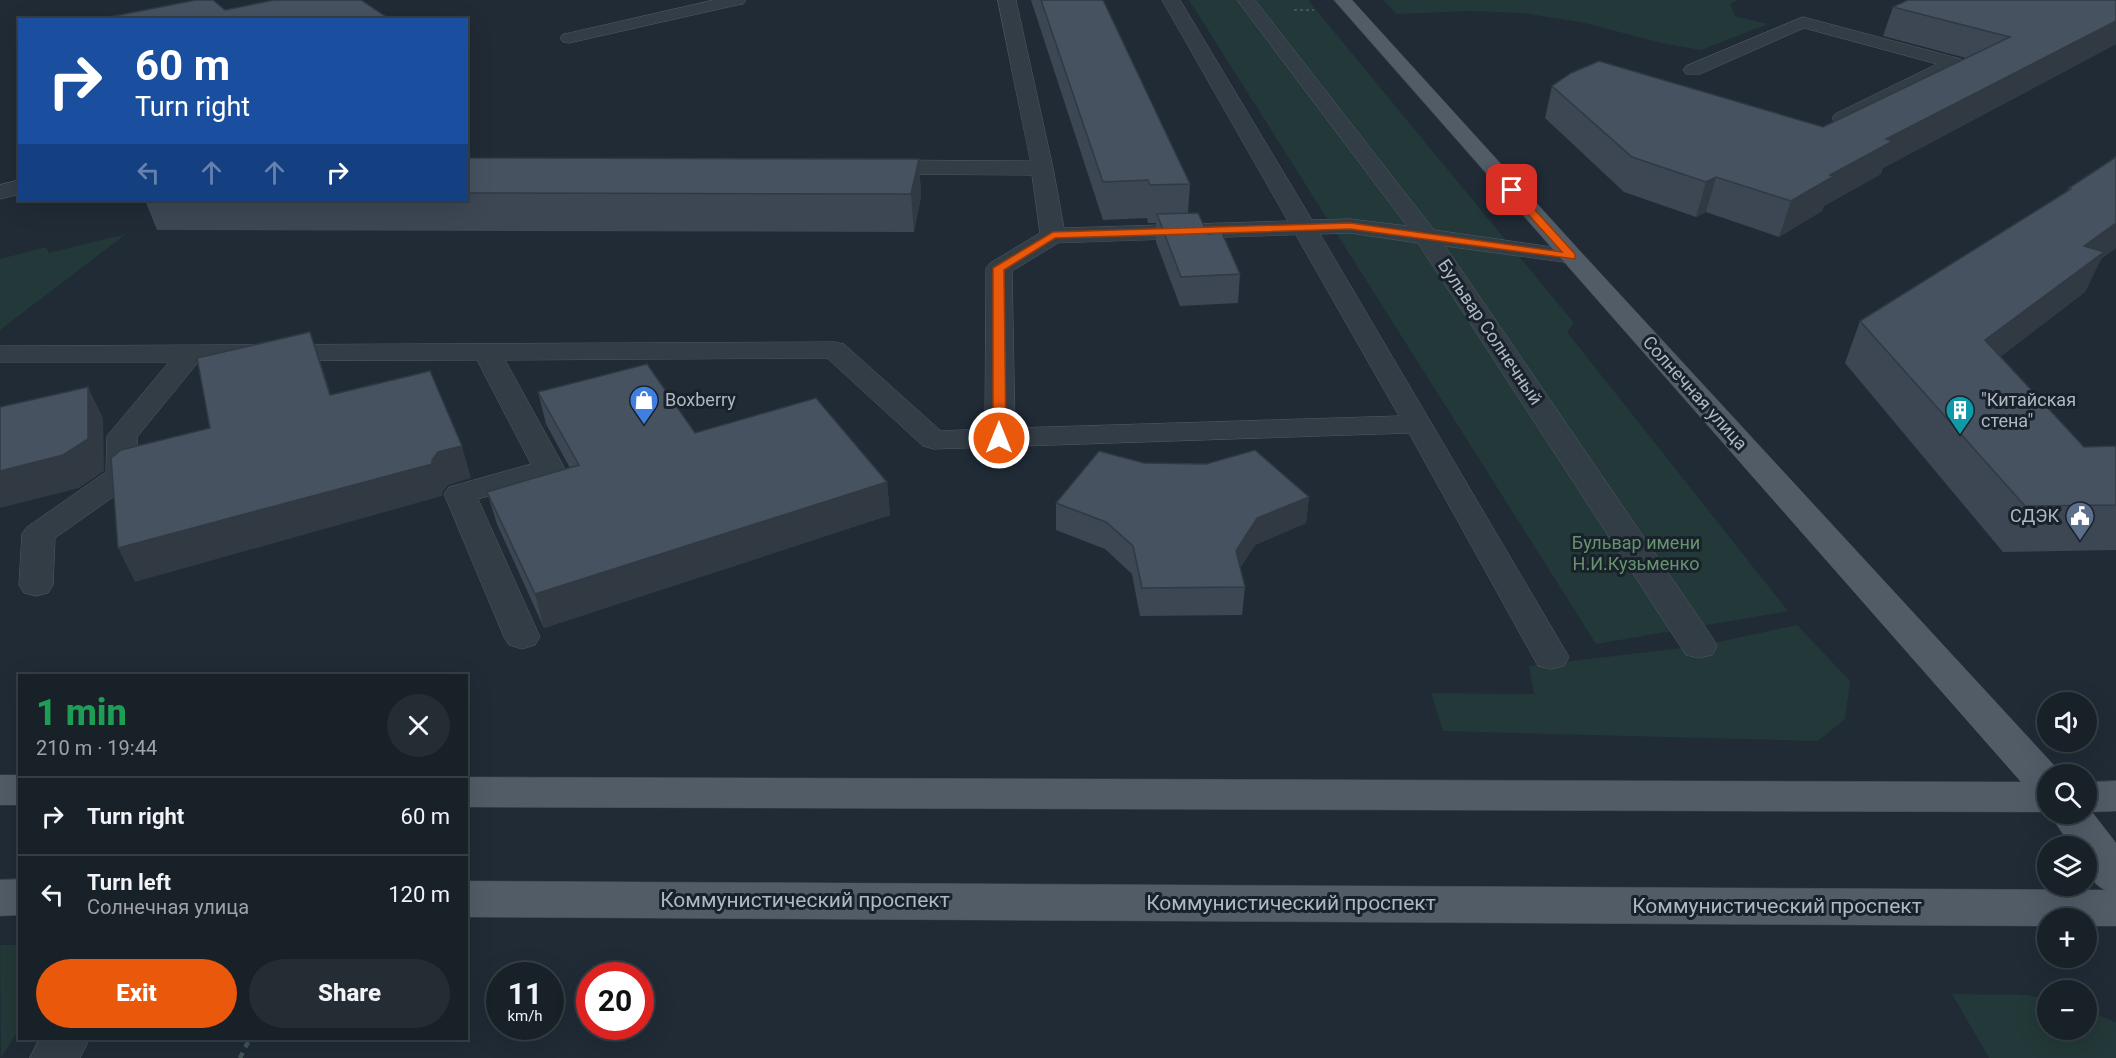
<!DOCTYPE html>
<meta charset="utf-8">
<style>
:root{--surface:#182028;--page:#252d34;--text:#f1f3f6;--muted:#9fa3a8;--line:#363e45;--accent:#ea580c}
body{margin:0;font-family:Roboto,sans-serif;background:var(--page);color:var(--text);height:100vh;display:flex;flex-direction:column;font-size:22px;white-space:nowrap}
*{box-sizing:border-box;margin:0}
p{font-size:20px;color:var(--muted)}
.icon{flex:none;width:33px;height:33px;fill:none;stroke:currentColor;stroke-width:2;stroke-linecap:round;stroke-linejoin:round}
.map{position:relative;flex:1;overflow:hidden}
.side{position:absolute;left:18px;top:674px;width:450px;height:366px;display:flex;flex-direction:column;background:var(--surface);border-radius:0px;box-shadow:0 6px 24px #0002,0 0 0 2px var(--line)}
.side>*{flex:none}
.top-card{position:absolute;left:18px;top:18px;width:450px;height:183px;border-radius:0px;box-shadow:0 6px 24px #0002,0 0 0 2px var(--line);background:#1a4fa0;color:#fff;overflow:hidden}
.tools{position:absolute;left:2037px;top:692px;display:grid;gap:12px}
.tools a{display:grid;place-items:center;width:60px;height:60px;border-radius:50%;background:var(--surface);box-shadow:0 6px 24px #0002,0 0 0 2px var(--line);font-size:30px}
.speed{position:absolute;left:486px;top:962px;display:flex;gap:12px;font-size:30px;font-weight:700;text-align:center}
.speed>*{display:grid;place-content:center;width:78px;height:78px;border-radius:50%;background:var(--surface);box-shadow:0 6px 24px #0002,0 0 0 2px var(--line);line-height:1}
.speed small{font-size:15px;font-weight:400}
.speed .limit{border:9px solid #d22;background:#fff;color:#111}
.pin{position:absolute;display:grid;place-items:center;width:51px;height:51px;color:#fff;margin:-26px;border-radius:12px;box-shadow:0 3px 9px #0006}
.me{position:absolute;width:66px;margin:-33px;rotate:0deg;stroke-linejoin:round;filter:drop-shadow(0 0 4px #0008)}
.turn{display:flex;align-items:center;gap:21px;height:126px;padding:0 18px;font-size:27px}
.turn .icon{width:78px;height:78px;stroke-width:2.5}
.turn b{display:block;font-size:42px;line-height:51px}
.lanes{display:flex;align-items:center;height:57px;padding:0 18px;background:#0003;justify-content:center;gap:30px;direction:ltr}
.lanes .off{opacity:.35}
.round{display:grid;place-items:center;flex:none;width:63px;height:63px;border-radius:32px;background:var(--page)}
.headline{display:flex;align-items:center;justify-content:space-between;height:102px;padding:0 18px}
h1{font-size:36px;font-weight:800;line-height:45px;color:#1e9e55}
.action{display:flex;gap:12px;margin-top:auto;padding:12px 18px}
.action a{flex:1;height:69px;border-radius:36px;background:var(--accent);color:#fff;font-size:24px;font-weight:800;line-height:69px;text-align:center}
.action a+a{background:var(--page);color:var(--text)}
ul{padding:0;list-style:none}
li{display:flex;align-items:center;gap:18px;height:78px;padding:0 18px;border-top:2px solid var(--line)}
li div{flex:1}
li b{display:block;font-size:22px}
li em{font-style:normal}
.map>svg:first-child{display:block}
.green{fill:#233838}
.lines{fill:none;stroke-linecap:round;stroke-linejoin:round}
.minor-casing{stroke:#515b64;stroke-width:1}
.major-casing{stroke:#3d4650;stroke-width:1}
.path-far1{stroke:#415556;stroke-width:2;stroke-dasharray:3 3;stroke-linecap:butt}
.path{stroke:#415556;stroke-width:4.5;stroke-dasharray:6 6;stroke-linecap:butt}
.minor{fill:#333d46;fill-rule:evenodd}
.major{fill:#515c67;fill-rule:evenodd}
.wall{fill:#3c4753}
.shaded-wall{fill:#313943}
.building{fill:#465260;stroke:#313943;stroke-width:1.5}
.route{fill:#ea580c;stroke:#983908;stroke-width:1.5}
.labels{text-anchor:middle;stroke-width:6;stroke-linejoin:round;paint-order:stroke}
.street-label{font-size:18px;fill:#adb8c3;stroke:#19222b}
.poi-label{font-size:18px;fill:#adb8c3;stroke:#19222b;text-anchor:start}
.park-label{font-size:18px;fill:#66936d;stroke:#19222b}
.near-street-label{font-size:21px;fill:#adb8c3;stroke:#19222b}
</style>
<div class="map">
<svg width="2116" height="1058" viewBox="0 0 2116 1058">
<rect width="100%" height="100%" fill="#202b36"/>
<!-- green -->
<g class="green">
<path d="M1189,0H1308L1574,323L1567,332L1788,611L1596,644Z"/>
<path d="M1383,0H1738L1730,4L1735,16L1768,24L1701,50L1661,43L1585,23L1522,13L1467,11L1397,14Z"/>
<path d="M126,234L0,330V259L46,247L49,253Z"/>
<path d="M1797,625L1850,681L1845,719L1818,741L1443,731L1431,693L1534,694L1529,666L1699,646Z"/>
<path d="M0,945H20L19,1029L1,1058Z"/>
<path d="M1952,994L2028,995L2047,1000L2048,1029H2086L2087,1011L2116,1022V1058H1989Z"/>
</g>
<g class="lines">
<!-- minor casing -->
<g class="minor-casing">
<g id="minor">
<path d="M714,0H746L743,4L737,5L569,43L563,42L560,38L563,34L569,33Z"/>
<path d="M998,0H1016L1053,168L1064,228L1288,221L1162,0H1180L1312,220L1350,219L1407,226L1237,0H1255L1434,230L1580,251L1583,256L1580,261L1571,263L1445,246L1712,637L1717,646L1712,655L1699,658L1686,655L1418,243L1350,233L1320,234L1569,657L1564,666L1551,669L1538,666L1409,433L934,449L923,446L827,358L505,360L565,469L560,476L478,499L540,637L535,645L522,649L509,645L504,637L444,494L449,487L531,464L477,360L199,361L137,437L138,476L133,483L55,538L53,585L48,593L36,596L24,593L19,585L22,534L27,527L106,472L107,436L169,362H0V346L834,342L844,344L941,431L985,429L986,268L990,263L1040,233L1032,175L873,174L865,172L862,167L865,162L873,160L1030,161ZM1296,235L1399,416L1015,428L1012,271L1058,243Z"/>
<path d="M1803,17L1961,59L1964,63L1961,67L1842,124L1835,122L1832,118L1835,114L1937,64L1804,28L1700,74H1686L1683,70L1686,66Z"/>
<path d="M20,180V194L0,199V185Z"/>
<path d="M40,1038H90L80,1058H30Z"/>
</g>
</g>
<!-- major casing -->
<g class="major-casing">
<g id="major">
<path d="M1334,0H1352L1580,251L2062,774H2048V812L466,807V777L2021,782Z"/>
<rect x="0" y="775" width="20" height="30"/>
<path d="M2116,781V811L2092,812L2116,843V926H2086V918H2048V926L466,917V881L2106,890C2088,884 2086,862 2086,846H2071L2049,813H2086V782Z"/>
<path d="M20,879V915L0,916V880Z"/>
</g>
</g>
<!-- path-far1 -->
<path class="path-far1" d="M1294,10H1314"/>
<!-- path -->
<path class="path" d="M240,1058L250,1038"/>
<!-- minor -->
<use href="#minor" class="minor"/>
<!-- major -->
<use href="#major" class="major"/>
</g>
<!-- wall -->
<g class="wall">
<path d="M1031,0H1103L1190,184L1188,213L1208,234L1240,274L1238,303L1180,306L1156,242V223H1148L1147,218L1103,220Z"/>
<path d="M2116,0V44L1883,168L1881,174L1824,206L1822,211L1779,237L1706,212L1696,217L1624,192L1545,118L1552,86L1823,127L1966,58L1883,36L1893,7Z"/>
<path d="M2116,157V248L2101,259L2085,292L2000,357L2084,447L2116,446V550L2003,552L1845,363L1860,321L2067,191L2069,188Z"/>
<path d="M466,158L919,159L921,197L914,232L157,230L145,200H466Z"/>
<path d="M538,392L887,482L890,515L544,628L497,524L487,492L570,468L546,424Z"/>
<path d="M1144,463L1309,497L1306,523L1255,545L1240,568L1245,587L1242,615L1140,616L1132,574L1105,549L1056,530V503Z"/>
</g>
<!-- shaded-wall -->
<g class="shaded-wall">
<path d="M2116,21V44L1883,168L1881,174L1824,206L1822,211L1779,237L1791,201L1830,175L1886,139Z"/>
<path d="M919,159L921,197L914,232L911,194Z"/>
<path d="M1716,177L1706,212L1696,217L1706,182Z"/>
<path d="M2116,223V248L2101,259L2085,292L1967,382L1985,340L2084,246Z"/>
<path d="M310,332L321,363L341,427L330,395Z"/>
<path d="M88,387L103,418L104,471L79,488L0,508V471Z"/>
<path d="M462,446L471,478L448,485L442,493V496L135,582L118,548L432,460L438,452Z"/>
<path d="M887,482L890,515L544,628L535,594Z"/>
<path d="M1309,497L1306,523L1255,545L1233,578L1236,551L1257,518Z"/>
</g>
<!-- building -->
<g class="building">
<path d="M196,0H213L225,10L274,0H361L391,20H94Z"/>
<path d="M1041,0H1103L1190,184L1150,185L1148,180L1103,182Z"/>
<path d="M1908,0H2116V21L1886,139L1893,141L1830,175L1834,176L1791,201L1716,177L1706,182L1632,157L1552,86L1571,73L1599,61L1823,127L2010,37L1893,7Z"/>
<path d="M2116,157V223L2084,246L2104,252L1985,340L2084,447L2116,446V505L2025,506L1860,321L2071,189L2069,188Z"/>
<path d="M466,158L919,159L911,194L466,193Z"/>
<path d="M1198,213L1208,234L1222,233L1240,274L1181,277L1157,214Z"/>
<path d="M310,332L330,395L430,371L462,446L438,452L432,460V464L118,548L111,458L121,450L210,428L197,358Z"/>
<path d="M647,364L695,433L816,398L887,482L535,594L487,492L579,465L538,392Z"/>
<path d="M88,387V439L63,455L0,471V407Z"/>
<path d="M1255,450L1309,497L1257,518L1236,551L1245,587L1142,588L1133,546L1106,522L1056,503L1099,451L1144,463L1206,464Z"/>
</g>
<!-- route -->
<path class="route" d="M1508,188H1515L1575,254V259L1350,229L1055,238L1004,270L1006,438L999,442L993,438V268L1053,232L1350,223L1562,252L1508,192Z"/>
<!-- icons -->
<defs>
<g id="shop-pin" transform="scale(1.5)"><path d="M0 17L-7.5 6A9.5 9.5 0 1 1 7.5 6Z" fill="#3f7fe0" stroke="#19222b"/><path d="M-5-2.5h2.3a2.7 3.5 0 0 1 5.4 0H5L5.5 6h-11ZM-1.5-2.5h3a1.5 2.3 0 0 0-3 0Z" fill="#fff"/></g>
<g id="building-pin" transform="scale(1.5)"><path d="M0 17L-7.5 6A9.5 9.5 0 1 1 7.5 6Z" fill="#0f9aa8" stroke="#19222b"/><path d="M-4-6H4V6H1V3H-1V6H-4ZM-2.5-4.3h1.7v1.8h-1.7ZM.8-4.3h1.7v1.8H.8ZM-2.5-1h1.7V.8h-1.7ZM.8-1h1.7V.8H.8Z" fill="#fff"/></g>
<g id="civic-pin" transform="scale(1.5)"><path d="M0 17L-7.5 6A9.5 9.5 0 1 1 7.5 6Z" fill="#5c6f8a" stroke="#19222b"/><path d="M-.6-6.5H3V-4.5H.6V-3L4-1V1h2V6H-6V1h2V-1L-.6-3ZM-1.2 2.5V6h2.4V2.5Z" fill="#fff"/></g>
</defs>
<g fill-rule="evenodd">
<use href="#shop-pin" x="644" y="400"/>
<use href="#building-pin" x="1960" y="410"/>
<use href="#civic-pin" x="2080" y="516"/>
</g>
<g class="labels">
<!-- street labels -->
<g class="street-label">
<text transform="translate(1490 332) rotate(56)" y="6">Бульвар Солнечный</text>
<text transform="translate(1695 393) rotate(48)" y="6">Солнечная улица</text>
</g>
<!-- poi labels -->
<g class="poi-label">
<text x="665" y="406">Boxberry</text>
<text x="1981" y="406">"Китайская<tspan x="1981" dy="21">стена"</tspan></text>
<text x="2059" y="522" text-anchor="end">СДЭК</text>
</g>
<!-- park labels -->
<g class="park-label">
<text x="1636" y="549">Бульвар имени<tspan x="1636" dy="21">Н.И.Кузьменко</tspan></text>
</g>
<!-- near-street labels -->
<g class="near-street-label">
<text x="805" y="907">Коммунистический проспект</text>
<text x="1291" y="910">Коммунистический проспект</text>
<text x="1777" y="913">Коммунистический проспект</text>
</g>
</g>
</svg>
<div class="tools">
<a><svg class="icon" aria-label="sound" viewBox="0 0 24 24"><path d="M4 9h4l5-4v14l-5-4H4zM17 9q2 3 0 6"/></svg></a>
<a><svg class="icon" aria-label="search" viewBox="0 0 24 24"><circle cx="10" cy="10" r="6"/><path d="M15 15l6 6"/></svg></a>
<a><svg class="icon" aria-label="layers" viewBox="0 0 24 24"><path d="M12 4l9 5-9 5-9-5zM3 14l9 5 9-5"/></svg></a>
<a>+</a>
<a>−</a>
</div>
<div class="speed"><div>11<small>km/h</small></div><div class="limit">20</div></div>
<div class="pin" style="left:1512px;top:190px;background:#d93025"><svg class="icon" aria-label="arrive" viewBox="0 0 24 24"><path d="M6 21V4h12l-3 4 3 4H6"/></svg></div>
<svg class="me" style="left:999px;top:438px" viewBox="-20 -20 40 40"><circle r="17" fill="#ea580c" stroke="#fff" stroke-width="3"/><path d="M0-11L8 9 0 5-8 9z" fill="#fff"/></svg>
<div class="top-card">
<div class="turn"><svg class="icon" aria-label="right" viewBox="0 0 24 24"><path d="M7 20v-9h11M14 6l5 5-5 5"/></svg><div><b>60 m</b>Turn right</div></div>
<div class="lanes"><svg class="icon off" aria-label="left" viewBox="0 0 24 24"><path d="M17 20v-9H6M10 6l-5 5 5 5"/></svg><svg class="icon off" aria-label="ahead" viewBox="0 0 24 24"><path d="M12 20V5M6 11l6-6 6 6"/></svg><svg class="icon off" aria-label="ahead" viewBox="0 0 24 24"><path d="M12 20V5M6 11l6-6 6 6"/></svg><svg class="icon" aria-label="right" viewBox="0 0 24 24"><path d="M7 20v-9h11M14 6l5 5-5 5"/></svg></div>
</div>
<section class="side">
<div class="headline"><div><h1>1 min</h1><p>210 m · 19:44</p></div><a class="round"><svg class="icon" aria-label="close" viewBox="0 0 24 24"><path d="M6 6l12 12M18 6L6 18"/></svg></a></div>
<ul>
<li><svg class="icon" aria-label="right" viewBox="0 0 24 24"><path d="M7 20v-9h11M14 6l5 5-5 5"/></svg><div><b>Turn right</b></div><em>60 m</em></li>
<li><svg class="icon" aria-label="left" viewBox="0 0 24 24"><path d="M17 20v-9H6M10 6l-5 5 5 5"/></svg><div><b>Turn left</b><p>Солнечная улица</p></div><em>120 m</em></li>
</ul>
<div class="action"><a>Exit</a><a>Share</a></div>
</section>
</div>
